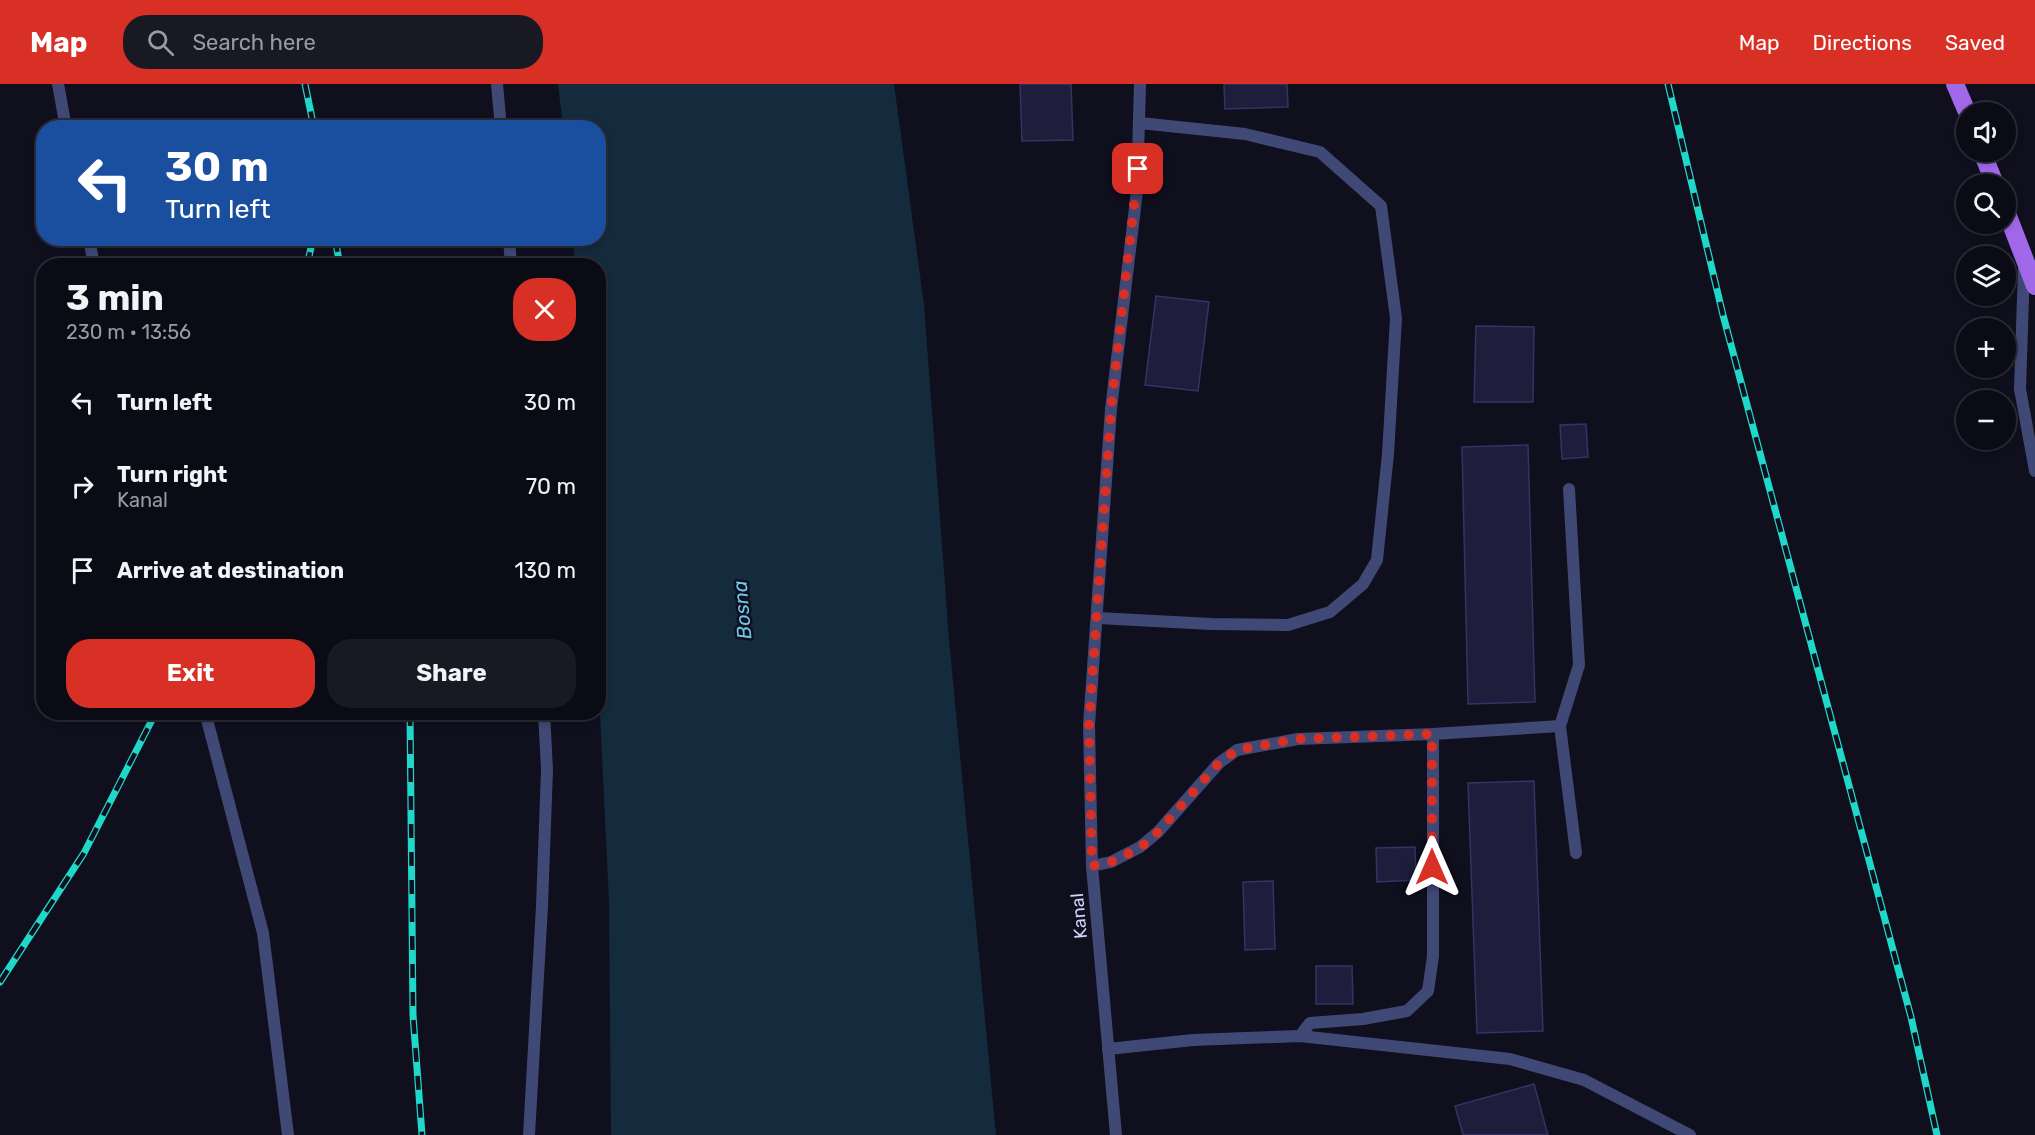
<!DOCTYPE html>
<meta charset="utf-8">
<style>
:root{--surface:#0b0b16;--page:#191923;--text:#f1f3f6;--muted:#9a9ba1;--line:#2b2b35;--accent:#d93025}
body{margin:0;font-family:Rubik,sans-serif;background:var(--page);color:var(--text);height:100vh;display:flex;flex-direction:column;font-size:22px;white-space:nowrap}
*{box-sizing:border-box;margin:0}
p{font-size:20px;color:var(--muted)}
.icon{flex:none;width:33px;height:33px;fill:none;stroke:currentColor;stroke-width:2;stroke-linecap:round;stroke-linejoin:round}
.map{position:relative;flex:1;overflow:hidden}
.details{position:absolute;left:36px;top:174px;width:570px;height:462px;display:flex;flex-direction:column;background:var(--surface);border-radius:24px;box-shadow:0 3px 9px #0003,0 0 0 2px var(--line)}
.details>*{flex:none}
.top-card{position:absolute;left:36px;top:36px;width:570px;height:126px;border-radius:24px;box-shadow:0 3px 9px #0003,0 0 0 2px var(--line);background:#1a4fa0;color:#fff;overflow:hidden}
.buttons{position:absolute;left:1956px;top:18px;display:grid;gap:12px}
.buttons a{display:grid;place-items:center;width:60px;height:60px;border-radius:50%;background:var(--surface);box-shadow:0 3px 9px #0003,0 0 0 2px var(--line);font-size:30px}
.pin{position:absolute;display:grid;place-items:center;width:51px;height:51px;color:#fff;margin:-26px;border-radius:12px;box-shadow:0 3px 9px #0006}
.me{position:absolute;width:66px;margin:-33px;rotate:0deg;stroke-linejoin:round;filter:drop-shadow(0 0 4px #0008)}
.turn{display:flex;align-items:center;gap:21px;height:126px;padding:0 30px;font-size:27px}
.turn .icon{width:78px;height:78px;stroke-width:2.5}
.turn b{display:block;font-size:42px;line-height:51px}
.round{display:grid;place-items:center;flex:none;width:63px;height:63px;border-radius:24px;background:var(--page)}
.head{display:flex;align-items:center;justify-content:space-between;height:102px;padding:0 30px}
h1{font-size:36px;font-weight:700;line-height:45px}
.cta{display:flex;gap:12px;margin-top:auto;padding:12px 30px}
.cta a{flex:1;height:69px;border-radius:24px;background:var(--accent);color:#fff;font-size:24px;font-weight:700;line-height:69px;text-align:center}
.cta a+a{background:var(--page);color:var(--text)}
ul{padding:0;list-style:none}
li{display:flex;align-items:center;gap:18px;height:84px;padding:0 30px}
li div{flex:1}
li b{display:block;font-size:22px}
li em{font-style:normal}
header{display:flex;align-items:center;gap:36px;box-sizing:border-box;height:84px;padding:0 30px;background:var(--accent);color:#fff}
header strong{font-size:28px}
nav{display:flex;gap:33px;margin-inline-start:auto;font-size:21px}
.search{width:420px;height:54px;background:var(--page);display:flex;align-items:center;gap:15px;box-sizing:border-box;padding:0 21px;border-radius:24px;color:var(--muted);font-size:22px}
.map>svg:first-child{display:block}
.water{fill:#132b3d}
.building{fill:#1e1e3c;stroke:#343365;stroke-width:1.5}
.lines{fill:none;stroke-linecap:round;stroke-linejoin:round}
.lane{stroke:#404876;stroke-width:12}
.street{stroke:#404876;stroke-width:12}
.primary{stroke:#a268ea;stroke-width:18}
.rail-casing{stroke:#1fd8ca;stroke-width:7}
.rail{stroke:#0f0f1e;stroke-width:4.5;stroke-dasharray:14;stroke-linecap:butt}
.route{stroke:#d93025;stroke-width:10;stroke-dasharray:0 18}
.labels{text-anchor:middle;stroke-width:5;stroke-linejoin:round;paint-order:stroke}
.street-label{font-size:18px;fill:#d2d5f9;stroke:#0f0f1e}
.water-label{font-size:20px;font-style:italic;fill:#6ec7eb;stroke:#0f0f1e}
</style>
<header>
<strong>Map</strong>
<div class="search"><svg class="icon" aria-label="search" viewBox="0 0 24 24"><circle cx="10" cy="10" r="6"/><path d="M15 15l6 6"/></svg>Search here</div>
<nav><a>Map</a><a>Directions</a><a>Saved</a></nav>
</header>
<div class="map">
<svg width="2035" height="1051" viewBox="0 0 2035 1051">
<rect width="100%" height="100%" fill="#0f0f1e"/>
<!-- water -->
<path class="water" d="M558,0H894L924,221L949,555L996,1051H611L609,819L598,587V182L575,181L573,155L598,154V44L563,43Z"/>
<!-- building -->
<g class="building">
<path d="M1020,0H1071L1073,56L1022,57Z"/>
<path d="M1224,0H1287L1288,23L1225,25Z"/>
<path d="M1156,212L1209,218L1198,307L1145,301Z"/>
<path d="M1476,242L1534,243L1533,318H1474Z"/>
<path d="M1586,340L1588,373L1562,375L1560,341Z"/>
<path d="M1528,361L1535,618L1468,620L1462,363Z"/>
<path d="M1534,697L1543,947L1477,949L1468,699Z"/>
<path d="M1415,763L1416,796L1377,798L1376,764Z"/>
<path d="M1273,797L1275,865L1245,866L1243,798Z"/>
<path d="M1316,882H1352L1353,920H1316Z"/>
<path d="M1534,1000L1548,1051H1463L1455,1022Z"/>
</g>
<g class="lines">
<!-- lane -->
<g class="lane">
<path d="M58,0L66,44"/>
<path d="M89,154L94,182"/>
<path d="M2024,183L2020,305L2035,387"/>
<path d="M205,628L263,849L288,1051"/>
</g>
<!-- street -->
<g class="street">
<path d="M497,0L501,44"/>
<path d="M509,154L511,182"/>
<path d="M1569,405L1579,581L1560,642L1576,769"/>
<path d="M1098,534L1211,540L1288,541L1330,528L1363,500L1377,476L1388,370L1396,234L1381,122L1320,68L1245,50L1140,39"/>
<path d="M1092,782L1111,778L1140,763L1158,748L1219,679L1237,666L1298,655L1433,650L1560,642"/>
<path d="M1300,952L1310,939L1363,935L1407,927L1428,907L1433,872V650"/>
<path d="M1108,965L1193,956L1300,952L1510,975L1584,996L1690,1051"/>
<path d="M529,1051L542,822L547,686L544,628"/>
<path d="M1116,1051L1092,782L1089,641L1111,325L1137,107L1140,0"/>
</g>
<!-- primary -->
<g class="primary">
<path d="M1955,0L1967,28"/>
<path d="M1982,68L1995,100"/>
<path d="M2006,127L2035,202"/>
</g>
<!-- rail casing -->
<g class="rail-casing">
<g id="rail">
<path d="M305,0L314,44"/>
<path d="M1668,0L1723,231L1911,933L1937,1051"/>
<path d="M335,154L340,182"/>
<path d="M307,182L313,154"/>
<path d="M410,628L413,931L422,1051"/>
<path d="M0,898L84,769L156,628"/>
</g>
</g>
<!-- rail -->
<use href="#rail" class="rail"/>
</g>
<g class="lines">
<!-- route -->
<path class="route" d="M1138,85L1111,325L1089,641L1092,782L1111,778L1140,764L1158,748L1219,679L1237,666L1298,655L1432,650V783"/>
</g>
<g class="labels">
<!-- street labels -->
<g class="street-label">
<text transform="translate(1079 832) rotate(-95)" y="6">Kanal</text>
</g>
<!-- water labels -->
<g class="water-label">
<text transform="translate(742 526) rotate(-95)" y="7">Bosna</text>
</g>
</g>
</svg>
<div class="buttons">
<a><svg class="icon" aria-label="sound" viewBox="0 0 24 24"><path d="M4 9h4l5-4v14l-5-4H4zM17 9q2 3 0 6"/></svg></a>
<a><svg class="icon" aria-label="search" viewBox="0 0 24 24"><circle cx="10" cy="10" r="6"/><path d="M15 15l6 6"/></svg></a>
<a><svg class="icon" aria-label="layers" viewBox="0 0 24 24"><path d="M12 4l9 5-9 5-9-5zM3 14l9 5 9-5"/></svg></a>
<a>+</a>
<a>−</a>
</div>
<div class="pin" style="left:1138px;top:85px;background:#d93025"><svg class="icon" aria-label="arrive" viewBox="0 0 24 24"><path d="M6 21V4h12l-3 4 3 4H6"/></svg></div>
<svg class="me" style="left:1432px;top:783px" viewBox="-20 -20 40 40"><path d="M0-17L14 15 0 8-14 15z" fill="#d93025" stroke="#fff" stroke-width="4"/></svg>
<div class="top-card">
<div class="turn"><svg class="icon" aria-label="left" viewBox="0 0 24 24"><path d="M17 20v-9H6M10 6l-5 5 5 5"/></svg><div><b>30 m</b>Turn left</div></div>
</div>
<section class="details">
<div class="head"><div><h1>3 min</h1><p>230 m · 13:56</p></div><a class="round" style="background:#d93025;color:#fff"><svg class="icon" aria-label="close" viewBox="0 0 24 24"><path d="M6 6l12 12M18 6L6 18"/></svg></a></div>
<ul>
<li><svg class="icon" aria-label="left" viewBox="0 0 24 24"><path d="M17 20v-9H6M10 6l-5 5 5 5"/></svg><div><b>Turn left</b></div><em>30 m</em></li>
<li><svg class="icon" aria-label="right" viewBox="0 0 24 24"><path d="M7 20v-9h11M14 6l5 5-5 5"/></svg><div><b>Turn right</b><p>Kanal</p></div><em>70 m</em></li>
<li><svg class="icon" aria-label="arrive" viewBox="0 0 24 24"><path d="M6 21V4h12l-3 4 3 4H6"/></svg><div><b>Arrive at destination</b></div><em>130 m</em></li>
</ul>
<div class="cta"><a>Exit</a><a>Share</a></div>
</section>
</div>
